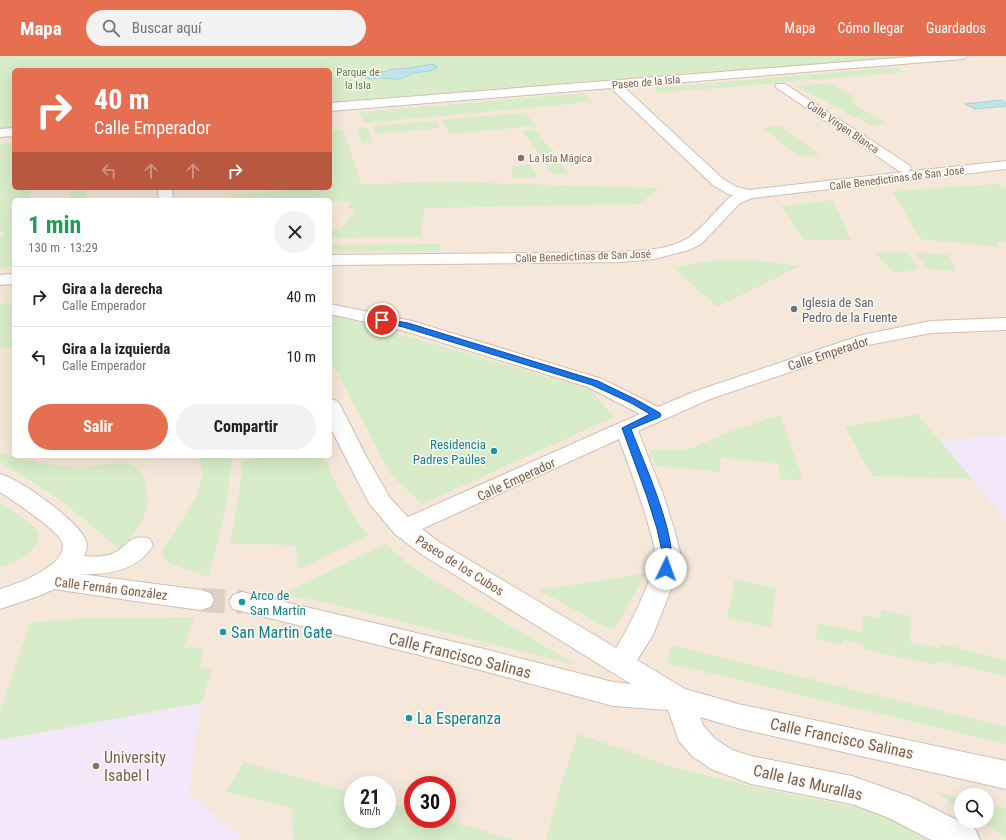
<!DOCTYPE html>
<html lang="es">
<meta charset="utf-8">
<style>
:root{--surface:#fff;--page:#f2f2f2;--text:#202124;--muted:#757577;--line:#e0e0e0;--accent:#e76f51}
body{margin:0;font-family:"Roboto Condensed",sans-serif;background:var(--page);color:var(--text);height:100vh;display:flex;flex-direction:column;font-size:15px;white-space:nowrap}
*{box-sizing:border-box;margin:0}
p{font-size:13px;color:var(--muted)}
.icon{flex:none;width:22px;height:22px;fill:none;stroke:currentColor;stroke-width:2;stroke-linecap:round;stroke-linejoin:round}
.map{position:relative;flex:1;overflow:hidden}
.side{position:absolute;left:12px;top:142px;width:320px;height:260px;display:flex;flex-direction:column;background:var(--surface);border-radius:6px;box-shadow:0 4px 16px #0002}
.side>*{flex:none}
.guide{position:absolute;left:12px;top:12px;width:320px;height:122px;border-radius:6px;box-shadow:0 4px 16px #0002;background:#e76f51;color:#fff;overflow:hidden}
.tools{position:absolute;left:954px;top:732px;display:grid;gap:8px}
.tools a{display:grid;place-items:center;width:40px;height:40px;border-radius:50%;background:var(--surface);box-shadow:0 4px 16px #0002;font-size:20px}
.speed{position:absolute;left:344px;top:720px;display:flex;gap:8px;font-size:20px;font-weight:700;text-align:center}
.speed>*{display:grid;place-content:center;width:52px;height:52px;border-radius:50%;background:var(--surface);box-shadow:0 4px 16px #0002;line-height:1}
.speed small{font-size:10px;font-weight:400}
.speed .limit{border:6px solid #d22;background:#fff;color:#111}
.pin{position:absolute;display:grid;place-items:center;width:34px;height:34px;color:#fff;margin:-17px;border:2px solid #fff;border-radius:50%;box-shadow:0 1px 4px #0007}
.me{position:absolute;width:44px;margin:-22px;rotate:3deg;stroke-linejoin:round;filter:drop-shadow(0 0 3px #0008)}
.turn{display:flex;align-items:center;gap:14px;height:84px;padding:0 16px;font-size:18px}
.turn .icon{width:52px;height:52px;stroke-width:2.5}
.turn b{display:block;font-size:28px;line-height:34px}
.lanes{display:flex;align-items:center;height:38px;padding:0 16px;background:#0003;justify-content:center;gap:20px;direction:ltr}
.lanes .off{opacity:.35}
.round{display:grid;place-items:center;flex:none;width:42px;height:42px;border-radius:21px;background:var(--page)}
.overview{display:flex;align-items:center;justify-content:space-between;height:68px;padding:0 16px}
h1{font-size:24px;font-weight:700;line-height:30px;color:#1e9e55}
.primary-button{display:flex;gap:8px;margin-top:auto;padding:8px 16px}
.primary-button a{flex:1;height:46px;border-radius:24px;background:var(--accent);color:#fff;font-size:16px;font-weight:700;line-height:46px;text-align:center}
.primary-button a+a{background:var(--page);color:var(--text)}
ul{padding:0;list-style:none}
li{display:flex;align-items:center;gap:12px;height:60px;padding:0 16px;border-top:1px solid var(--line)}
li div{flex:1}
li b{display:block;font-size:15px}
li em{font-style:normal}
header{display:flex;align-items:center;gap:24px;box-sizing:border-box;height:56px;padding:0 20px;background:var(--accent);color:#fff}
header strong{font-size:19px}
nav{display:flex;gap:22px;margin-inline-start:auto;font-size:14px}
.search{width:280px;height:36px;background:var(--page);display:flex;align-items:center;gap:10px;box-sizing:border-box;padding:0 14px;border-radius:22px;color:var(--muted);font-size:15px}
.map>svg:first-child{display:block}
.residential{fill:#f5e8da;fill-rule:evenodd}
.education{fill:#f3e8fa}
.green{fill:#d8ecc9}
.water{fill:#bfe3e8;stroke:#a5d3da}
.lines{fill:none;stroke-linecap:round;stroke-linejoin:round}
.street-tunnel{stroke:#dcd0c4;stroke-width:24;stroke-dasharray:24 12;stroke-linecap:butt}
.street-casing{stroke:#d1beb0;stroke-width:2}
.street{fill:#fff;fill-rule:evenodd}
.route{fill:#1a73e8;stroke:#114b97}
.education-dot{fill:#8d6e63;stroke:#fffaf3;stroke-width:1.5}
.worship-dot{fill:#6b7280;stroke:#fffaf3;stroke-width:1.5}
.culture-dot{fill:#0f9aa8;stroke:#fffaf3;stroke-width:1.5}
.labels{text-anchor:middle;stroke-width:3;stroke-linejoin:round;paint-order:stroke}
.far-park-label{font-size:11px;fill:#537a41;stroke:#fffaf3}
.far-street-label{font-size:11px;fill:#7a5c4d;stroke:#fffaf3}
.far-education-label{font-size:11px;fill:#785e54;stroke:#fffaf3;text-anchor:start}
.worship-label{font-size:13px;fill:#5b616d;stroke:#fffaf3;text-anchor:start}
.street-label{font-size:13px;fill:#7a5c4d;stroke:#fffaf3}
.culture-label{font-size:13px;fill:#0d838f;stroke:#fffaf3;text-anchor:end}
.near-culture-label{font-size:16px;fill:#0d838f;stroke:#fffaf3;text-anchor:start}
.near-street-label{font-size:16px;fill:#7a5c4d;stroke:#fffaf3}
.near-education-label{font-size:16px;fill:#785e54;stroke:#fffaf3;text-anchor:start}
</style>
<header>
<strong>Mapa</strong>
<div class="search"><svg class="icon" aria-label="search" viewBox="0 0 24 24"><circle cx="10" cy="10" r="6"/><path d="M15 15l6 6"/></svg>Buscar aquí</div>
<nav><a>Mapa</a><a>Cómo llegar</a><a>Guardados</a></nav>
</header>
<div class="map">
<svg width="1006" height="784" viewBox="0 0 1006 784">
<rect width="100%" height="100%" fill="#fdf6ec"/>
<!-- residential -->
<path class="residential" d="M0,0H1006V784H0ZM14,14H330V132H14ZM14,144H330V400H14ZM353,729H387V763H353ZM413,729H447V763H413ZM961,739H987V765H961Z"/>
<!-- education -->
<g class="education">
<path d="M1006,378V465L941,385Z"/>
<path d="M201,647L189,737L240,779V784H0V684Z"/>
</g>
<!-- green -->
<g class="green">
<path d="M0,0H917L330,47V14H14V73L0,74Z"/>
<path d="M896,11L905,16L659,37L653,32Z"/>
<path d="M831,27L856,42L850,45L887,68L873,70L795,30Z"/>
<path d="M583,37L592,46L364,67L360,56Z"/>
<path d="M525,56L536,70L450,78L442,64Z"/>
<path d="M436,65L440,72L376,78L373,70Z"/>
<path d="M781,70L820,99L800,101L763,72Z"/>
<path d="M368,71L373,87L362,88L357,72Z"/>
<path d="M343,73L361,128L453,126L660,132L639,148L424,152L421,181L330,182V174H341L354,154L353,152H348L351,145L232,144L231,139L309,132H330V74Z"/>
<path d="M536,74L569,118L554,119L522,75Z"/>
<path d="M14,87V132H30L29,144H14V210L0,212V183L5,177L0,176V88Z"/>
<path d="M529,108L539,122L513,121L511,110Z"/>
<path d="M999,128L1003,132H1006V186L997,185L999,191L920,183L893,136L943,131Z"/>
<path d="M86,134L87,144H71V136Z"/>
<path d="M833,144L851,184H804L781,150Z"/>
<path d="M440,188V195L331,196L332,189Z"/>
<path d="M907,196L918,212L914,215L894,216L875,197Z"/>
<path d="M915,196L949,199L956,215C931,214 930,218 915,196Z"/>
<path d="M726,203L755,204L800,210L717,251L673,211Z"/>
<path d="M14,247V291L0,292V248Z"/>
<path d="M330,258L590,333L614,361L422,448L391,419L330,303Z"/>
<path d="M917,358L972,423L872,420L845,371Z"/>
<path d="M780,359L803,424L780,423L779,408L721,402L720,416L656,410L650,394H687L727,377Z"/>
<path d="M0,398C23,403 46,409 69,411C89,413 108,406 127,408C137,410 141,414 144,423C154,455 140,471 121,494L57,441L0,406Z"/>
<path d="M199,400H232C230,442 219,481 208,521L167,506L161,497L195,443L203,419Z"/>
<path d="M265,400H323C336,428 348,455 368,479L298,514L296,489L230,488L239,440L242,405Z"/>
<path d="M0,447L16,457L39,476C38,499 19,505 0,511Z"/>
<path d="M386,488L412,511L576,609L336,549L282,538Z"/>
<path d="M646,517L616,571L612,573L600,568L539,534Z"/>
<path d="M735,523L776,532L771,572L727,562Z"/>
<path d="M881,554L911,560L910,586L939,592L940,587L1006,604V620L938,605L934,609L863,593V589L844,584L841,589L816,583L818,567L863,576V559L881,563Z"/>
<path d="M194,561L184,592L203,591L200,613L213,611L201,647L0,684V656L30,567L80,562Z"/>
<path d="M672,589L1006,671V688L667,607Z"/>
<path d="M578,678L673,711L755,731L887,757L938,784H546L559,735Z"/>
<path d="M244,706L353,737V763H387V747L413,754V763H443L516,784H293L292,752L226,736Z"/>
<path d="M933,735L961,742V753Z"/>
<path d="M987,748L1006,752V781L980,765H987Z"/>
</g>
<!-- water -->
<g class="water">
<path d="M432,8L438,11C430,17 423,15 414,17C408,19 403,23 397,23C387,23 379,21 369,23L363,20L366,15C373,17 377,14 384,16C393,12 400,13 409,12C417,11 424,9 432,8Z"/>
<path d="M1001,44L1006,47V50L975,53L965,48Z"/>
</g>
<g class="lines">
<!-- street-tunnel -->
<path class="street-tunnel" d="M201,544L242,546"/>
<!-- street casing -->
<g class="street-casing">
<g id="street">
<path d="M922,0H968L963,3L624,31L723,123L737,131L749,134L904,116L899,115L777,32L775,30L777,28H785L909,109L911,112L909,115L904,116L1006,105V113L752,142L740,147L701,188L689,194L654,203L622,206L330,209V199L622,196C644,194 669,194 688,182C700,175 719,151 730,141L733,139L728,138L713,129L611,32L330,55V47Z"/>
<path d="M14,72V80L0,81V73Z"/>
<path d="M158,132H172L173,144H159Z"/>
<path d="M14,218V228L0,229V219Z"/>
<path d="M330,248L412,265L602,323L658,351L696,335L862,279L931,265L1006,262V274L931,277L873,288L710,343L638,375L664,441L674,473L681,500L679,513L653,579L637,604L685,633L738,648L1006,705V733L738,672L700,661L703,669L714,682L732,694L751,700L852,720L911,741L975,773L980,784H931L889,762L852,748L751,728L711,713L692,700L679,685L668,654L613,650L480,614L233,553L229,546L233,539L242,536L480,592L613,626L631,628L421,498L395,478L369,447L330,371V343L337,345L340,349L367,402L390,442L408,461L640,358L588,331L401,274L330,258ZM619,383C629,410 639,437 647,464C650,475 655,488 655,500C656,518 627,575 616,592L439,486L422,473Z"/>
<path d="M0,418C20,423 80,466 86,485C88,490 86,496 84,500C93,501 103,501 112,498C128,491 129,477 150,483L153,489C138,515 107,519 80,518L201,534L210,537L214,544L210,551L201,554L128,544L54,533L39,540L0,553V533C15,529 70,509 62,486C58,474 12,444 0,436Z"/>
</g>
</g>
<!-- street -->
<use href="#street" class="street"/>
</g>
<!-- route -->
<path class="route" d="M379,262L408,267L598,325L637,344L660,357L661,359L660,361L631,373C641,400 683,492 669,516H662L660,513L663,500L657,473L647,441L622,372L650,358L631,347L592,329L403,271L379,265Z"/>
<!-- markers -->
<g class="education-dot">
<circle cx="521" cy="102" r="4"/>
<circle cx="96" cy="710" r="4"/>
</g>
<circle class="worship-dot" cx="794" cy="253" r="4"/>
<g class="culture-dot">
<circle cx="494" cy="395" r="4"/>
<circle cx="242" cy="546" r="4"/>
<circle cx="223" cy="576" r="4"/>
<circle cx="409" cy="662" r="4"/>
</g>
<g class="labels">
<!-- far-park labels -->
<g class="far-park-label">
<text x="358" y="20">Parque de<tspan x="358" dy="13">la Isla</tspan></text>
</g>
<!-- far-street labels -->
<g class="far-street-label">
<text transform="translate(646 26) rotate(-5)" y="4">Paseo de la Isla</text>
<text transform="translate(843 71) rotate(34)" y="4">Calle Virgen Blanca</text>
<text transform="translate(897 122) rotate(-7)" y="4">Calle Benedictinas de San José</text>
<text transform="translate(583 200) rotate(-2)" y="4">Calle Benedictinas de San José</text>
</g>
<!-- far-education labels -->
<g class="far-education-label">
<text x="529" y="106">La Isla Mágica</text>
</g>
<!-- worship labels -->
<g class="worship-label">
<text x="802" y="251">Iglesia de San<tspan x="802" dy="15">Pedro de la Fuente</tspan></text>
</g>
<!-- street labels -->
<g class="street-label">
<text transform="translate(828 297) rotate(-18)" y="5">Calle Emperador</text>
<text transform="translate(516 423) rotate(-25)" y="5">Calle Emperador</text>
<text transform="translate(460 509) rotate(32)" y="5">Paseo de los Cubos</text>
<text transform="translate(111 532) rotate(7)" y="5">Calle Fernán González</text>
</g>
<!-- culture labels -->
<g class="culture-label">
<text x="486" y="393">Residencia<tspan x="486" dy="15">Padres Paúles</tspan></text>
<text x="250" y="544" text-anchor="start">Arco de<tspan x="250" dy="15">San Martín</tspan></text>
</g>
<!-- near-culture labels -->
<g class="near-culture-label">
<text x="231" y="582">San Martin Gate</text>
<text x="417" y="668">La Esperanza</text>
</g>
<!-- near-street labels -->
<g class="near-street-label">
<text transform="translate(460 599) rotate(14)" y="6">Calle Francisco Salinas</text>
<text transform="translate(842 682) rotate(12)" y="6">Calle Francisco Salinas</text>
<text transform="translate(808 726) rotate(13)" y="6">Calle las Murallas</text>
</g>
<!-- near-education labels -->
<g class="near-education-label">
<text x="104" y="707">University<tspan x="104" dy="18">Isabel I</tspan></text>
</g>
</g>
</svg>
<div class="tools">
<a><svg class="icon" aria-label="search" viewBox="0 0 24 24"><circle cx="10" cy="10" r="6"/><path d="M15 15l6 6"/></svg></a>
</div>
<div class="speed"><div>21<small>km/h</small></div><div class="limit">30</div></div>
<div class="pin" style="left:382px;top:264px;background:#d93025"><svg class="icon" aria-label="arrive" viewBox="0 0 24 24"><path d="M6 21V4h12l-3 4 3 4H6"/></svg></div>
<svg class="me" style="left:666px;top:513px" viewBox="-20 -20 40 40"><circle r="19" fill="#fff"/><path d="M0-13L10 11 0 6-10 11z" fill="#1a73e8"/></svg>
<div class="guide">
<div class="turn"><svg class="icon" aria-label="right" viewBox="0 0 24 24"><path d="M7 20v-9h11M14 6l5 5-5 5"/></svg><div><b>40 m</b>Calle Emperador</div></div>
<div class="lanes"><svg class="icon off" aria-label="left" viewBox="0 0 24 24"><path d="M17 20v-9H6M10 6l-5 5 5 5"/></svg><svg class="icon off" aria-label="ahead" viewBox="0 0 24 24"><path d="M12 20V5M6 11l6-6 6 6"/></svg><svg class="icon off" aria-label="ahead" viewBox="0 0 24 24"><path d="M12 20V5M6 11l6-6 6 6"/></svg><svg class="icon" aria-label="right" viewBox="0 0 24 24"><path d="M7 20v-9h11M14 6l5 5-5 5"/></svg></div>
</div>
<section class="side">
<div class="overview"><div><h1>1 min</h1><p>130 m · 13:29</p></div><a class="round"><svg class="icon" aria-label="close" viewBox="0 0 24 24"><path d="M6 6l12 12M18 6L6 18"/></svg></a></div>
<ul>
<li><svg class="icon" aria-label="right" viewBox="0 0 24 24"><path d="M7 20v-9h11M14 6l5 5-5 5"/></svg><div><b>Gira a la derecha</b><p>Calle Emperador</p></div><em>40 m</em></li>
<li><svg class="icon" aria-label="left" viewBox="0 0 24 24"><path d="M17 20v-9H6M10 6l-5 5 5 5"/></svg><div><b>Gira a la izquierda</b><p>Calle Emperador</p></div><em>10 m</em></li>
</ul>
<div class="primary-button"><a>Salir</a><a>Compartir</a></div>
</section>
</div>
